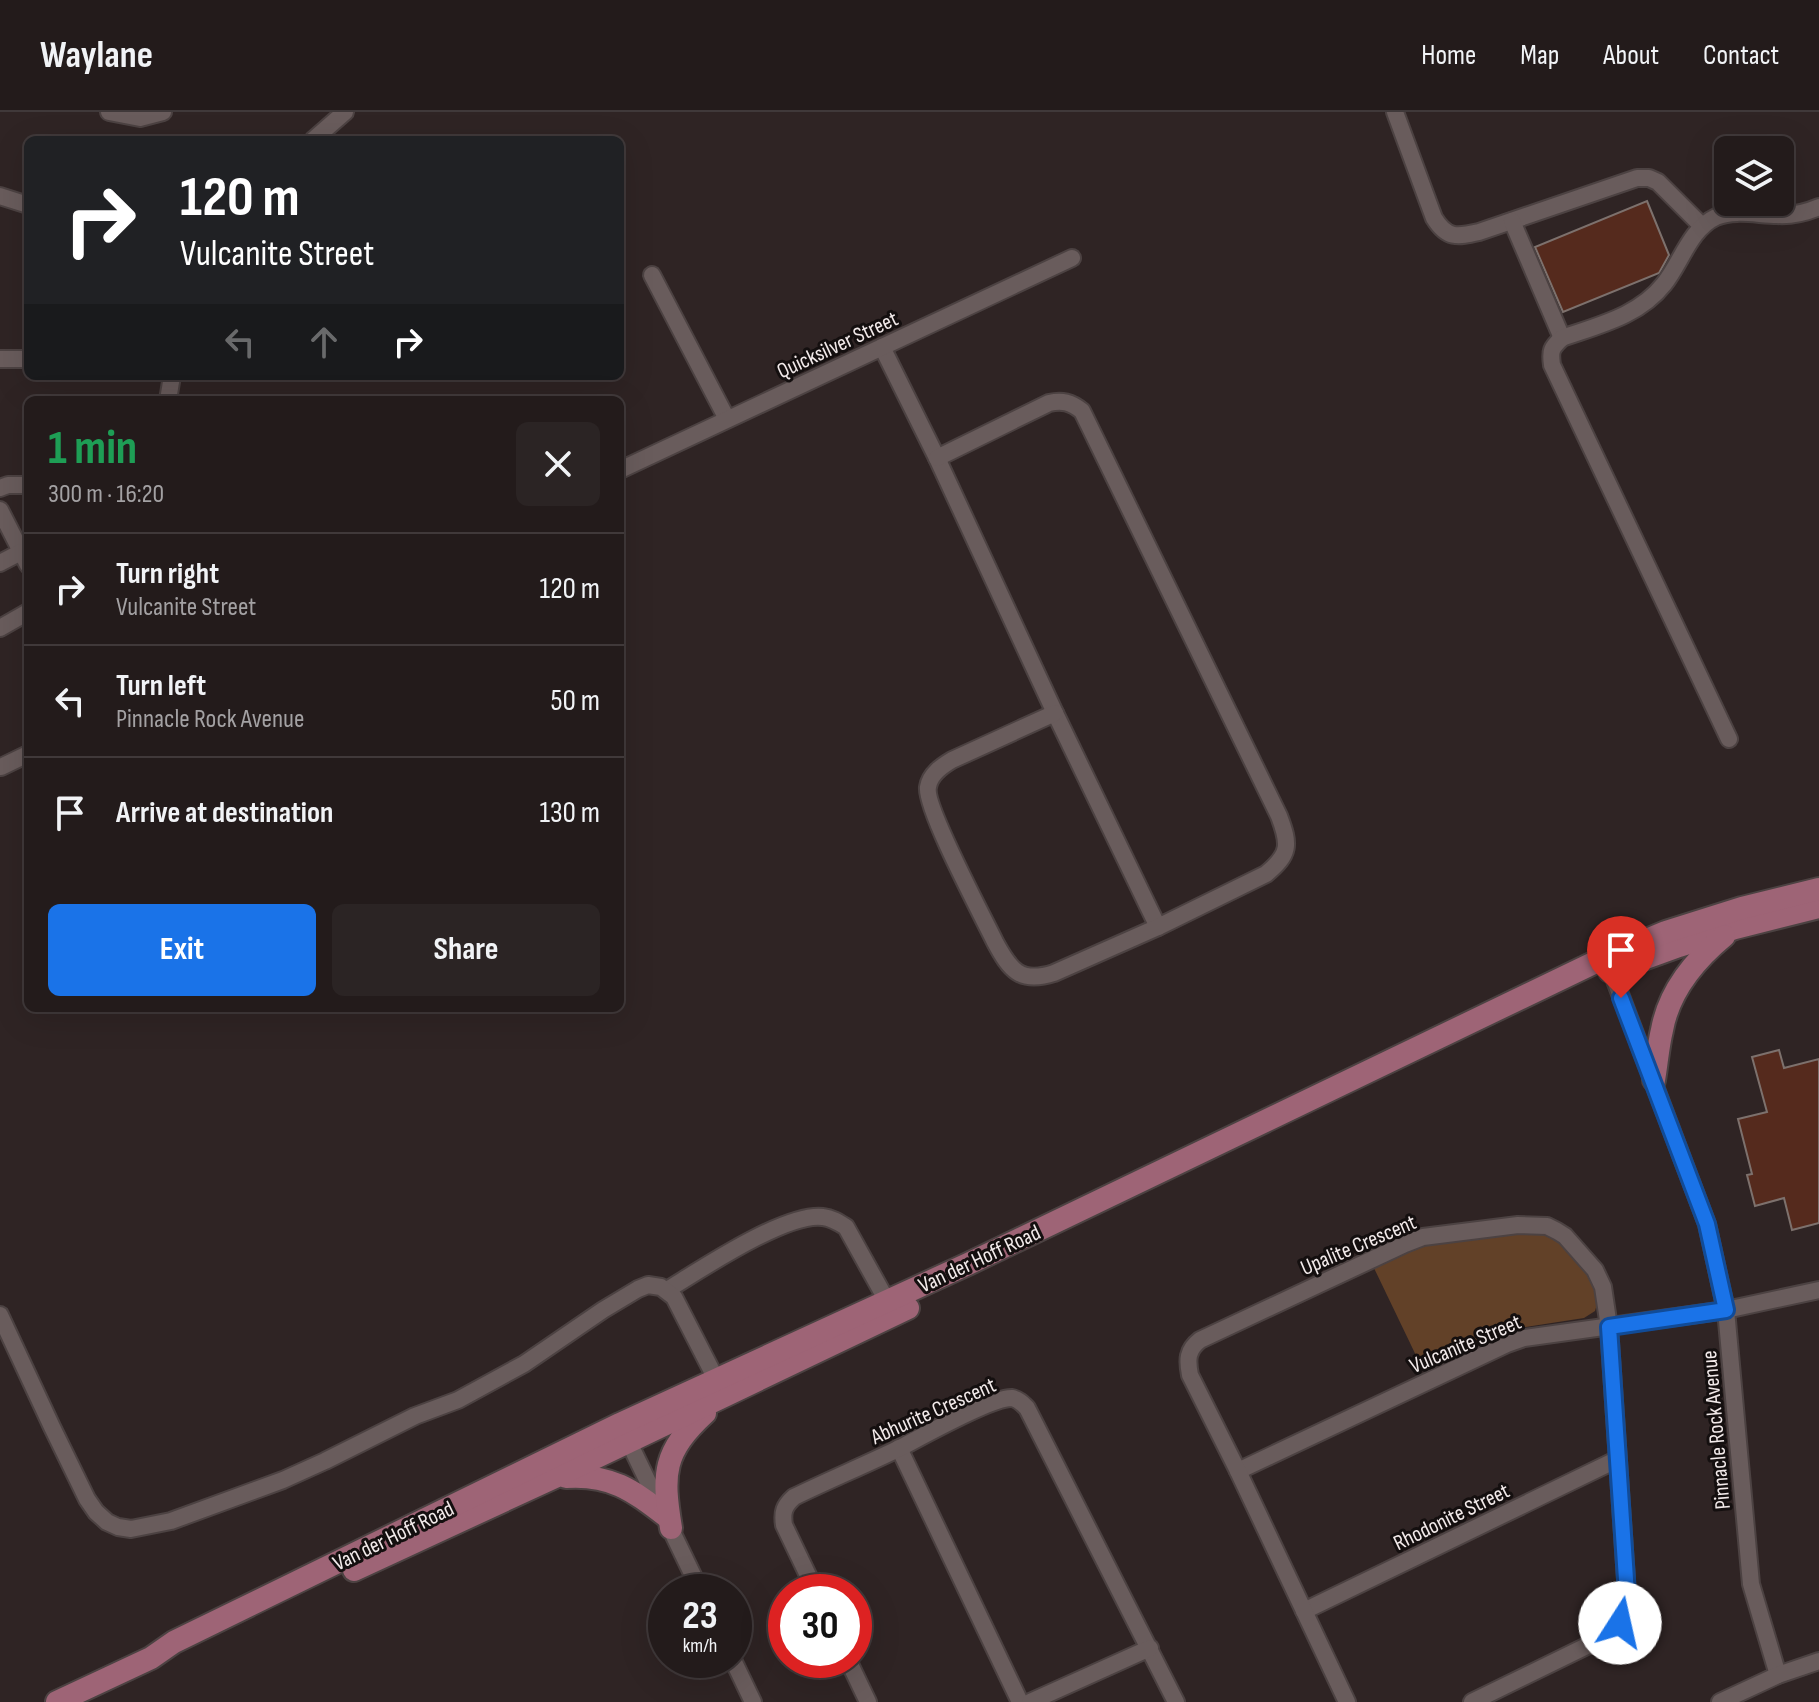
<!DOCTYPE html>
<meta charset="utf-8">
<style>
:root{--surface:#231b1b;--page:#2b2424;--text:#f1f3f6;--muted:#a3a1a3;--line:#40393a;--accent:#1a73e8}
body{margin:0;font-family:"Sofia Sans Condensed",sans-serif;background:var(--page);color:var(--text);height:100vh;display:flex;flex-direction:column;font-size:30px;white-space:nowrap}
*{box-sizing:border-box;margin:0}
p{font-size:26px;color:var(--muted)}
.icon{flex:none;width:44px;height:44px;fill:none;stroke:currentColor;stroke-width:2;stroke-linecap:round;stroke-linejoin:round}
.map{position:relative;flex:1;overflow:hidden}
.details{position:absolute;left:24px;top:284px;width:600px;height:616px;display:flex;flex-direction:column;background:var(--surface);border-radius:12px;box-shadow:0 8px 32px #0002,0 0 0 2px var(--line)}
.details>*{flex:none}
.top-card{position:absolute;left:24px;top:24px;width:600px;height:244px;border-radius:12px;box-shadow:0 8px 32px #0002,0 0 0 2px var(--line);background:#202124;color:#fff;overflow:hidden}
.tools{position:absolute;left:1714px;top:24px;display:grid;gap:16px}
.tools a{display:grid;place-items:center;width:80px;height:80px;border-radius:12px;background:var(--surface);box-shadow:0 8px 32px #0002,0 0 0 2px var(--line);font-size:40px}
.speed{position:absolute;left:648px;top:1462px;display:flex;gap:16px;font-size:40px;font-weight:700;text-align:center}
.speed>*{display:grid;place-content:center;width:104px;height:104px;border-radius:50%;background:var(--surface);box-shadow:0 8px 32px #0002,0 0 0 2px var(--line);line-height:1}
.speed small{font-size:20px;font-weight:400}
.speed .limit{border:12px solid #d22;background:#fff;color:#111}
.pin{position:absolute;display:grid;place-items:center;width:68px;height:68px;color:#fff;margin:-82px -34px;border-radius:50% 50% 50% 0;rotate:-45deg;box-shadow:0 0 8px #0007}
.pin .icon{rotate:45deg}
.me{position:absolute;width:88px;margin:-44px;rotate:10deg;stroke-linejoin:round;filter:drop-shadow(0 0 6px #0008)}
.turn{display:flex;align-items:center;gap:28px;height:168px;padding:0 24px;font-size:36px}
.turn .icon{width:104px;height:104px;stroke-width:2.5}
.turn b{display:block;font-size:56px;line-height:68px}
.lanes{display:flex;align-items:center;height:76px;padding:0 24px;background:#0003;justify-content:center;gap:40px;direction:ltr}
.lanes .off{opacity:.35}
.round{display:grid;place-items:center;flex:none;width:84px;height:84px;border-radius:12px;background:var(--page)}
.headline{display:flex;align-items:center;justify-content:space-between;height:136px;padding:0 24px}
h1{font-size:48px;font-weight:700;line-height:60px;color:#1e9e55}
.button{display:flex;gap:16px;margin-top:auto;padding:16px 24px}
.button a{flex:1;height:92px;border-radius:12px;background:var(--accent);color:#fff;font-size:32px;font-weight:700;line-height:92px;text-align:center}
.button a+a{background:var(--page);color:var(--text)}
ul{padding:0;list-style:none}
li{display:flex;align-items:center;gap:24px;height:112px;padding:0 24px;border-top:2px solid var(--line)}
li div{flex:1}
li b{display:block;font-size:30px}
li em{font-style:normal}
header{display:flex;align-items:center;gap:48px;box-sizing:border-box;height:112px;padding:0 40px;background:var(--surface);border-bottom:2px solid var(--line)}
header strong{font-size:38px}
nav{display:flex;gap:44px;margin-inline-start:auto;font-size:28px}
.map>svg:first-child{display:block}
.green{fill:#624128}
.building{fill:#552a1d;stroke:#7d716d;stroke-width:2}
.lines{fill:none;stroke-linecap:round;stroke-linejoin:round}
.minor-casing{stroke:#4c4242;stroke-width:20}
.major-casing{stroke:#4c4242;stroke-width:26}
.minor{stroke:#695c5c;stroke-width:16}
.major{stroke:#9e6476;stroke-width:22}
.route-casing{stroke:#114b97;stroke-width:20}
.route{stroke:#1a73e8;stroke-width:14}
.labels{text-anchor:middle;stroke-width:6;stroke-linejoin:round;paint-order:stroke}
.street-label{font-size:22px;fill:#f2eaea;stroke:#140f0f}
</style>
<header>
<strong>Waylane</strong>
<nav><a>Home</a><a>Map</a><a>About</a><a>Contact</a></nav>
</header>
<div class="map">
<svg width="1819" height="1590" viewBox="0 0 1819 1590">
<rect width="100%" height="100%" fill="#2f2424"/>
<!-- green -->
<path class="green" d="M1535,1119L1554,1123L1595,1170L1599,1185L1595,1199L1584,1206L1512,1217L1484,1228L1423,1258L1373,1154L1409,1135L1434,1130Z"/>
<!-- building -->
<g class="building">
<path d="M1647,89L1669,143L1659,161L1563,200L1535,135Z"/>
<path d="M1779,938L1784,956L1819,947V1111L1792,1118L1784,1086L1755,1094L1747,1063L1752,1062L1738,1007L1767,1000L1752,945Z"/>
</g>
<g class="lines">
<!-- minor casing -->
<g class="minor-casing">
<g id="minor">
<path d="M109,0L140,6L163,0"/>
<path d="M1395,0L1434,106C1447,127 1457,125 1479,120L1637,66H1649L1658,70L1702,114"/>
<path d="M313,28L345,0"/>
<path d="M0,84L28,93"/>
<path d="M1512,109L1562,226"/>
<path d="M652,163L727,307"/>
<path d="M882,235L937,346L1055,601L1158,815"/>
<path d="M0,247H28"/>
<path d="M168,288L172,264"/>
<path d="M937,346L1049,291C1062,288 1071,290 1082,299L1279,704C1290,733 1290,742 1266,762L1158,815L1054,861C1020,872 1010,858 995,830C983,805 924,694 928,675C930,662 942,654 952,648L1055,601"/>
<path d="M620,358L1072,146"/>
<path d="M0,376L8,373H28"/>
<path d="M0,398L28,453"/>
<path d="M0,451L21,440"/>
<path d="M0,516L28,500"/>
<path d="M1729,627L1552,253C1550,239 1551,236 1562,226C1599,213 1639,204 1664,172C1681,151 1690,117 1716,105C1735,97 1758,103 1777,103C1792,104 1805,101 1819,95"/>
<path d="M1,655L28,642"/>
<path d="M1608,850L1707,1112L1726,1198L1751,1472L1778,1563"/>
<path d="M667,1178C700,1158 786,1100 823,1105C832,1106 838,1110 846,1115L887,1189"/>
<path d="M0,1203L52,1315L87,1387L96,1400L107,1410L118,1415L131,1417L171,1409L283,1368L325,1349L415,1304L458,1288L524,1252L603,1198L638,1177L648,1173L661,1175L674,1185L716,1267"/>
<path d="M624,1320L701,1480"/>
<path d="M899,1336L1020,1590"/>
<path d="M1238,1359L1507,1232L1524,1226L1726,1198L1819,1178"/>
<path d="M816,1480L784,1413C782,1400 784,1394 794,1385C829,1368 865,1353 900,1336C921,1325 992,1285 1012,1286C1018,1287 1022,1291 1027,1296L1176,1590"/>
<path d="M1304,1499L1618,1347"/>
<path d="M733,1548L753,1590"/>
<path d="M848,1548L868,1590"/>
<path d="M1030,1590L1150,1536"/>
<path d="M1347,1590L1238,1359L1190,1263C1187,1248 1187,1238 1200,1228L1405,1132L1423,1125L1518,1113L1547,1114L1557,1119L1565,1124L1595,1158L1603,1175L1609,1215L1627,1482C1624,1505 1621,1511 1603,1526L1472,1590"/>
<path d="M1720,1590L1778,1563L1819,1549"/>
</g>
</g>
<!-- major casing -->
<g class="major-casing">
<g id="major">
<path d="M1610,859L1679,834L1735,816L1819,795"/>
<path d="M1654,968C1657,951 1658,934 1662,918C1669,879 1695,848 1724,824"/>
<path d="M566,1365C611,1362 632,1378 666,1404"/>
<path d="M671,1416C662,1361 663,1340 705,1301"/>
<path d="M354,1458L555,1365L908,1196"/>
<path d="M57,1590L151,1546L174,1530L620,1312L968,1152L1606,845L1666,820L1742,796L1819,777"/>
</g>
</g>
<!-- minor -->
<use href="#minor" class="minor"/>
<!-- major -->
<use href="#major" class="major"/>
</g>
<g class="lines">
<!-- route casing -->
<g class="route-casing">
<path id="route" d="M1620,1511L1624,1500L1627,1482L1609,1215L1726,1198L1707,1112L1621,886"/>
</g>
<!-- route -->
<use href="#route" class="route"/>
</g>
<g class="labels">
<!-- street labels -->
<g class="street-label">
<text transform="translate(837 232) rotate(-25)" y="8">Quicksilver Street</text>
<text transform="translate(1358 1132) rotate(-23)" y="8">Upalite Crescent</text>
<text transform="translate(979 1146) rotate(-25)" y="8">Van der Hoff Road</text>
<text transform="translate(1465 1231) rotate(-23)" y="8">Vulcanite Street</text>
<text transform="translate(933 1298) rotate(-24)" y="8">Abhurite Crescent</text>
<text transform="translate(1715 1318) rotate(-95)" y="8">Pinnacle Rock Avenue</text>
<text transform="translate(1451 1404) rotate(-26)" y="8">Rhodonite Street</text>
<text transform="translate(393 1423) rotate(-26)" y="8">Van der Hoff Road</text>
</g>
</g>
</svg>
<div class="tools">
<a><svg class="icon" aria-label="layers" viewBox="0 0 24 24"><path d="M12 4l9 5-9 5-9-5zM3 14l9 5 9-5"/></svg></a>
</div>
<div class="speed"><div>23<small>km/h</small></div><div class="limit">30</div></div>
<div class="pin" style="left:1621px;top:886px;background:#d93025"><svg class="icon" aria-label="arrive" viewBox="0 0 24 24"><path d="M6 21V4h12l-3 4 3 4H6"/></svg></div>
<svg class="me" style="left:1620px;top:1511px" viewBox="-20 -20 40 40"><circle r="19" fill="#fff"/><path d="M0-13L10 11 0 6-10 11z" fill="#1a73e8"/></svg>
<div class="top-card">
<div class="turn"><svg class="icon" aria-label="right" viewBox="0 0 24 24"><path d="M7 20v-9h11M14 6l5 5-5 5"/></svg><div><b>120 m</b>Vulcanite Street</div></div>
<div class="lanes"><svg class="icon off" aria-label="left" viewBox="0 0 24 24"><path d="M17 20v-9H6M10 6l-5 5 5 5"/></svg><svg class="icon off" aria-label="ahead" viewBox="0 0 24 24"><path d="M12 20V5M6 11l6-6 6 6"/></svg><svg class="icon" aria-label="right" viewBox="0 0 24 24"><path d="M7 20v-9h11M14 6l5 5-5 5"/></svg></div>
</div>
<section class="details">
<div class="headline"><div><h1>1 min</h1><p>300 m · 16:20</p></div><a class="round"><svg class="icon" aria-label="close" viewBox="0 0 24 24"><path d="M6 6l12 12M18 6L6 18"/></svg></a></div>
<ul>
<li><svg class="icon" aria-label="right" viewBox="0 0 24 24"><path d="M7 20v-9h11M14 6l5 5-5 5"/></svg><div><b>Turn right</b><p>Vulcanite Street</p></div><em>120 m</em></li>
<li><svg class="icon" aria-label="left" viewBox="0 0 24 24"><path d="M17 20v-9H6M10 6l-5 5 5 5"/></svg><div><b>Turn left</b><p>Pinnacle Rock Avenue</p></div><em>50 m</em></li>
<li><svg class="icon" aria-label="arrive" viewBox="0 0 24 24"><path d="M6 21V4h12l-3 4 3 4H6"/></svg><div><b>Arrive at destination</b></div><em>130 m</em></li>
</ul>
<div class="button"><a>Exit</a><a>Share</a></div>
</section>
</div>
